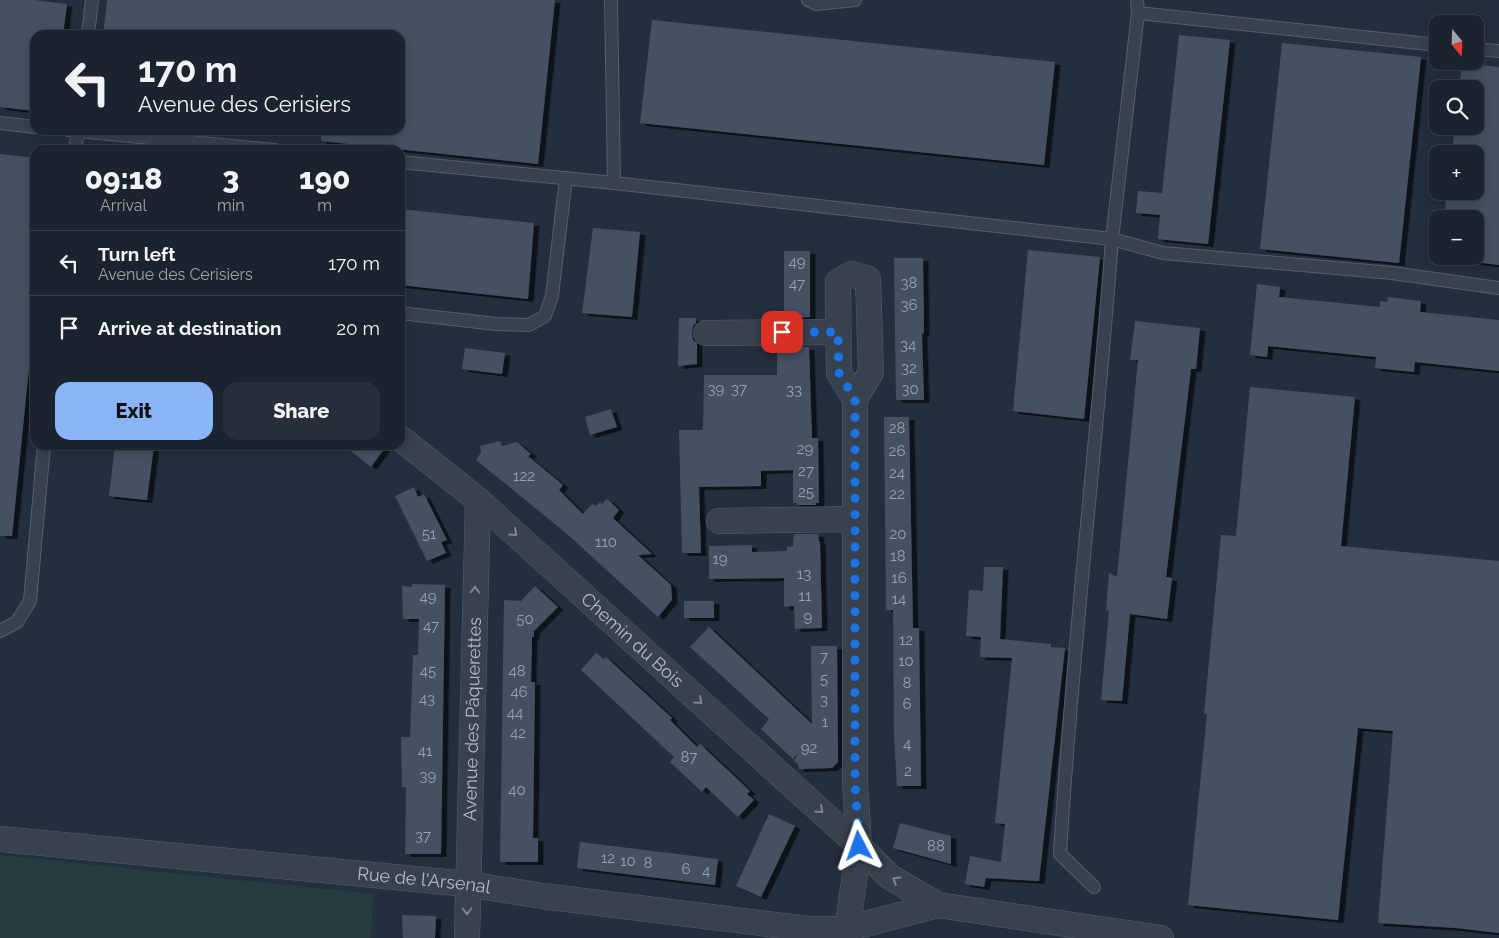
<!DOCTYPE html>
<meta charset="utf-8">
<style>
:root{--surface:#1b232e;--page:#282f3a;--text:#f1f3f6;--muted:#a0a4aa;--line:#39404a;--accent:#8ab4f8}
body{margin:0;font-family:Raleway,sans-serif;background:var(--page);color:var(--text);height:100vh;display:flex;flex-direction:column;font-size:19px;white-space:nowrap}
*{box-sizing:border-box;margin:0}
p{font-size:16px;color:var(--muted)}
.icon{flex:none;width:28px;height:28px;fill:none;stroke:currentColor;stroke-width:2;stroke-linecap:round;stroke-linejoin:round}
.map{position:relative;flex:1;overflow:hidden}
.sheet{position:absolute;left:30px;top:145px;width:375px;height:305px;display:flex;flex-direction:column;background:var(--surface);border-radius:15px;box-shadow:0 2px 12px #0003,0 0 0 1px var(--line)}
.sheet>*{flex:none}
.guide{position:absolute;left:30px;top:30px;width:375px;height:105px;border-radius:15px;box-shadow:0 2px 12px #0003,0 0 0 1px var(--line);background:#1b232e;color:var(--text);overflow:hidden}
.needle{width:32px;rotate:161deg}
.buttons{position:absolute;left:1429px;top:15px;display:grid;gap:10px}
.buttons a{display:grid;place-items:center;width:55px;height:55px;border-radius:10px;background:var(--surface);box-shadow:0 2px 12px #0003,0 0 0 1px var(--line);font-size:25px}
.pin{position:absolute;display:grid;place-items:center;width:42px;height:42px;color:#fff;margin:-21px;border-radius:10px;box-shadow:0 2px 8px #0006}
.me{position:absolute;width:55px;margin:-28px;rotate:356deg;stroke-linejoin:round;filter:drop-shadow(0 0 4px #0008)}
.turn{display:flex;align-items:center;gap:18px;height:105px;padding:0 25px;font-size:22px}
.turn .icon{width:65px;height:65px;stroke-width:2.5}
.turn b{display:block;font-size:35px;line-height:42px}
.eta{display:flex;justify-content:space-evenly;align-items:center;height:85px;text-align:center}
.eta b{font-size:30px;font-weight:800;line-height:35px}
.action{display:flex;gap:10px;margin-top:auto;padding:10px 25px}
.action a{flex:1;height:58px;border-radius:15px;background:var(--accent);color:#111;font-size:20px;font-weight:800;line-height:58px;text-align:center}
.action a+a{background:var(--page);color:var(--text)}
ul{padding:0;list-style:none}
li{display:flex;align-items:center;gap:15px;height:65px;padding:0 25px;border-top:1px solid var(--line)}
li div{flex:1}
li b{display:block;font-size:19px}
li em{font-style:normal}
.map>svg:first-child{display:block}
.green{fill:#263c3f}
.building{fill:#455162;filter:url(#shadow)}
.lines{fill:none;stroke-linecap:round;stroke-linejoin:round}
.service-casing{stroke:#565f6c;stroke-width:14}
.minor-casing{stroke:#565f6c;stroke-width:26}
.service{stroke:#38414e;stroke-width:12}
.minor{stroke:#38414e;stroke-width:25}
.oneway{stroke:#7c8592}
.route{stroke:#1a73e8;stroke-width:9;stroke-dasharray:0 16.2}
.labels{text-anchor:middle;stroke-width:4.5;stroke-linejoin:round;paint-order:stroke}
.number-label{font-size:15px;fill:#98a1af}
.street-label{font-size:18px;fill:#b4bcc9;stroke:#1d2633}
</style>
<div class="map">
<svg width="1499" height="938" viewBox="0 0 1499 938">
<defs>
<filter id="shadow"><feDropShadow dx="5.5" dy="3" stdDeviation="0" flood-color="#0009"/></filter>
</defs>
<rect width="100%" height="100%" fill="#242f3e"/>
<!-- green -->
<path class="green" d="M0,855L373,894L371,938H0Z"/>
<!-- building -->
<g class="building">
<path d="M0,0H34L67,4L63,35H35V111L0,107Z"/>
<path d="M107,0H555L538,164L321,141V130H400V35H103Z"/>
<path d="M652,20L1055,62L1044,165L640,123Z"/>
<path d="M1179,35L1230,40L1208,244L1158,239L1160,215L1136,213L1138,191L1162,193Z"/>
<path d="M1282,43L1421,57L1399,263L1260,249Z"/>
<path d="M1462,63L1499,67V265L1475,262V219H1444L1447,191H1475V154H1452L1455,126H1475V89H1459Z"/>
<path d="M0,154L35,158V308L12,536H0Z"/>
<path d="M400,209L534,223L528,299L400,285Z"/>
<path d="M593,228L640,232L632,317L582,313Z"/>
<path d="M1028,250L1100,257L1084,419L1013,411Z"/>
<path d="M784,251H810V317L784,318Z"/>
<path d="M894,258H923L924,333L922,334L924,400H896Z"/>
<path d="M1257,284L1280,287L1279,297L1380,307V301L1387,302L1388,297L1421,301L1420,312L1499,320V371L1415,362L1414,372L1375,368L1376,357L1268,346L1267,357L1250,355Z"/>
<path d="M679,318H696V323L693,326L692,334L693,340L697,343V364L678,366Z"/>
<path d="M1135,321L1200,328L1196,369H1191L1166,577L1172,578L1167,619L1130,614L1122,701L1101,700L1109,611L1106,610L1109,573L1117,577L1138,360H1130Z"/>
<path d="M777,347H809L812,438H818L819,503H816V505H797V503H793V470L761,471V486L699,487L701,553H682L679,430H703L704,375H777Z"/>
<path d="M465,348L505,353L502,374L462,369Z"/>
<path d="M1250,387L1355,397L1341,546L1499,561V933L1456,928L1378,923L1393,731L1358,728L1338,920L1188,905L1207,714H1204L1221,535L1236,536Z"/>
<path d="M611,409L617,427L590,435L585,417Z"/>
<path d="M884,417H909L913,628H919L921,786H897L894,734L893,610H886Z"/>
<path d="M500,441L502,446L517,442L531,454L528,456L563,485L559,490L583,514L592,504L596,506L600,502L602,504L607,499L619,510L613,518L652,554L638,555L671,585L672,600L658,617L566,533L476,460L481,452L480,446Z"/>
<path d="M115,445H154L147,500L109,496Z"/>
<path d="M343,445H387L371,467Z"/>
<path d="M414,487L418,497L424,494L447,540L441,542L446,553L427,561L395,496Z"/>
<path d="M794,534H818L819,541H820L822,628L795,629L794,606L784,607V578L709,579V546L752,545V552L787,551V547L793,546Z"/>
<path d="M984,567H1003L1000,639L1051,644V647L1065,648L1039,881L986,878L984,887L965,884L970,856L1001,862L1005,824L995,823L1012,658L980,657L981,637L966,636L969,590L983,591Z"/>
<path d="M412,584L445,585L441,854H405L406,787H402L401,737H410L413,655H418L419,619H403L402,586L412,587Z"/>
<path d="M535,586L558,607L534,631V637H532L531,682H535L533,838H538V862H500L504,600L521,601Z"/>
<rect x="684" y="601" width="30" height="17"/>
<path d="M709,627L812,724L811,646H837L838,762L832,768L799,769L798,764L794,761L798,753L793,759L761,729L769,719L690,647Z"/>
<path d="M596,653L604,659L606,657L672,718L670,720L697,747L700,744L750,791L747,794L754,800L738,817L706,787L702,792L670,762L674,757L581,670Z"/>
<path d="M769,814L795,826L761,897L736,886Z"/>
<path d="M900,823L951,836V864L893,848Z"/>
<path d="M580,842L718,859L715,885L577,868Z"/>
<path d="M402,915L436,916L435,938H403Z"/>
</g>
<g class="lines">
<!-- service casing -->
<g class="service-casing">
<g id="service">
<path d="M611,0L614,183"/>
<path d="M808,0L816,4L855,0"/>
<path d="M1138,13L1438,45"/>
<path d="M88,35L92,0"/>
<path d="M1475,49L1499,51"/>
<path d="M0,123L35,127"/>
<path d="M68,130L275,150"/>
<path d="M75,150L78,130"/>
<path d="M400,162L614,183L1112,239L1138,13L1137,0"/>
<path d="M400,313L496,324L529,325L545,316L552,296L566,178"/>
<path d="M0,631L17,622L30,601L44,445"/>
<path d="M1094,887L1060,854C1072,649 1097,445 1112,239L1163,253L1392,273L1499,288"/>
</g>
</g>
<!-- minor casing -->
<g class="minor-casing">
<g id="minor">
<path d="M706,333L838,332"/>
<path id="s1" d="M400,438L478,500L859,846L890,877L938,905L1161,938"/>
<path d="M719,521L855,519"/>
<path id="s2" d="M0,839L467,884L543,896L808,929H846L938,905"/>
<path id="s3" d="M467,938L478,500"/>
<path d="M846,938L859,846L855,782V399L839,373L838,282L851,274L868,279L871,372L855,399"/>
</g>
</g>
<!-- service -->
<use href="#service" class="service"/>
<!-- minor -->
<use href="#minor" class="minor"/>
</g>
<!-- one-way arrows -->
<defs><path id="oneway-chevron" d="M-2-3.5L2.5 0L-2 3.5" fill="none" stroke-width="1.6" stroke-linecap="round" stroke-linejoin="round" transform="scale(1.25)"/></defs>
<g class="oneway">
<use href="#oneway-chevron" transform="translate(514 533) rotate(42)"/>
<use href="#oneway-chevron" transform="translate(475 590) rotate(-88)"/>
<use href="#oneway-chevron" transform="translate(699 701) rotate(42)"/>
<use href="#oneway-chevron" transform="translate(820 810) rotate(42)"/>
<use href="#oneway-chevron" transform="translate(896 880) rotate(-148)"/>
<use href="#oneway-chevron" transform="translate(467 911) rotate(90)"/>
</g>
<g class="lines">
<!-- route -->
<path class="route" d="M782,332H838L839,373L855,399V782L859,846"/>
</g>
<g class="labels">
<!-- number labels -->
<g class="number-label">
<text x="797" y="267">49</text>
<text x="909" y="288">38</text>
<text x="797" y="289">47</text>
<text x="909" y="310">36</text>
<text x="908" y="350">34</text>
<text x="909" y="373">32</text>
<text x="716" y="394">39</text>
<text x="739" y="394">37</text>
<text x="910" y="394">30</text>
<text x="794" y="395">33</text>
<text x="897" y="433">28</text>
<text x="805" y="454">29</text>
<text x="897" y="456">26</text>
<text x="806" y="476">27</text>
<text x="897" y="478">24</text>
<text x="524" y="481">122</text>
<text x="806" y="497">25</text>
<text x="897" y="499">22</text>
<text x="429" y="539">51</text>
<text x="898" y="539">20</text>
<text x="606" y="547">110</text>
<text x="898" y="561">18</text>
<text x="720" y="564">19</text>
<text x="804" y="579">13</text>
<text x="899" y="583">16</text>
<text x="805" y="601">11</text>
<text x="428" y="602">49</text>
<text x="899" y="604">14</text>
<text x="808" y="622">9</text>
<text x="525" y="624">50</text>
<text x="431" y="631">47</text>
<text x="906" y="645">12</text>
<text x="824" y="662">7</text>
<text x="906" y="666">10</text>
<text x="428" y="676">45</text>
<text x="517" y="676">48</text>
<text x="824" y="684">5</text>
<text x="907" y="688">8</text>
<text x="519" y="697">46</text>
<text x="427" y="704">43</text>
<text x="824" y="705">3</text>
<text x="907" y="709">6</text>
<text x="515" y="718">44</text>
<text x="825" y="727">1</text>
<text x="518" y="738">42</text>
<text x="907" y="749">4</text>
<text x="809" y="753">92</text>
<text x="425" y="756">41</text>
<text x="689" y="762">87</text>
<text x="908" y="776">2</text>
<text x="428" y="781">39</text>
<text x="517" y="795">40</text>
<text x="423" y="841">37</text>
<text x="936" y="851">88</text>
<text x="608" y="863">12</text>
<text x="628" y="866">10</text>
<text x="648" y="868">8</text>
<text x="686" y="874">6</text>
<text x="706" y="876">4</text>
</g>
<!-- street labels -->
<g class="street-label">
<text dy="6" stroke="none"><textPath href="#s1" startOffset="308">Chemin du Bois</textPath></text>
<text dy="6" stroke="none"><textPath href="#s3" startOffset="219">Avenue des Pâquerettes</textPath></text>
<text dy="6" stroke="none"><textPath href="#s2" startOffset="426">Rue de l'Arsenal</textPath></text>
</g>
</g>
</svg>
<div class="buttons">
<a><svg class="needle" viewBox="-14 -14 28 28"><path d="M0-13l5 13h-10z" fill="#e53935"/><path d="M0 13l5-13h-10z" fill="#a0a4aa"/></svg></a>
<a><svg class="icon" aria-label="search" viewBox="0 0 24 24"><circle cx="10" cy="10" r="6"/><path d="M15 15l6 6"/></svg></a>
<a>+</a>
<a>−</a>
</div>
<div class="pin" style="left:782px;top:332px;background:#d93025"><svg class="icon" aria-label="arrive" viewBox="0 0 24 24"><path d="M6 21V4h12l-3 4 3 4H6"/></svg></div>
<svg class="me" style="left:859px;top:846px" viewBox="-20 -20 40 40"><path d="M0-17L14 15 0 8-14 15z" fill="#1a73e8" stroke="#fff" stroke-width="4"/></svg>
<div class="guide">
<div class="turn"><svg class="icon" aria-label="left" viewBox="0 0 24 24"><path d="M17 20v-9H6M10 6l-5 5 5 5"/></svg><div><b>170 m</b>Avenue des Cerisiers</div></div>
</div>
<section class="sheet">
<div class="eta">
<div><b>09:18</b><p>Arrival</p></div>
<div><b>3</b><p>min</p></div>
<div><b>190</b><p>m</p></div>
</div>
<ul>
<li><svg class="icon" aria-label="left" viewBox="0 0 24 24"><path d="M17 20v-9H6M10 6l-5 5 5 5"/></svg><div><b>Turn left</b><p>Avenue des Cerisiers</p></div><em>170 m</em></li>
<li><svg class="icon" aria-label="arrive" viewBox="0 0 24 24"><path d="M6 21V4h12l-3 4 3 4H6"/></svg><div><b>Arrive at destination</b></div><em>20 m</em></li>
</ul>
<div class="action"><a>Exit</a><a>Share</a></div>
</section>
</div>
